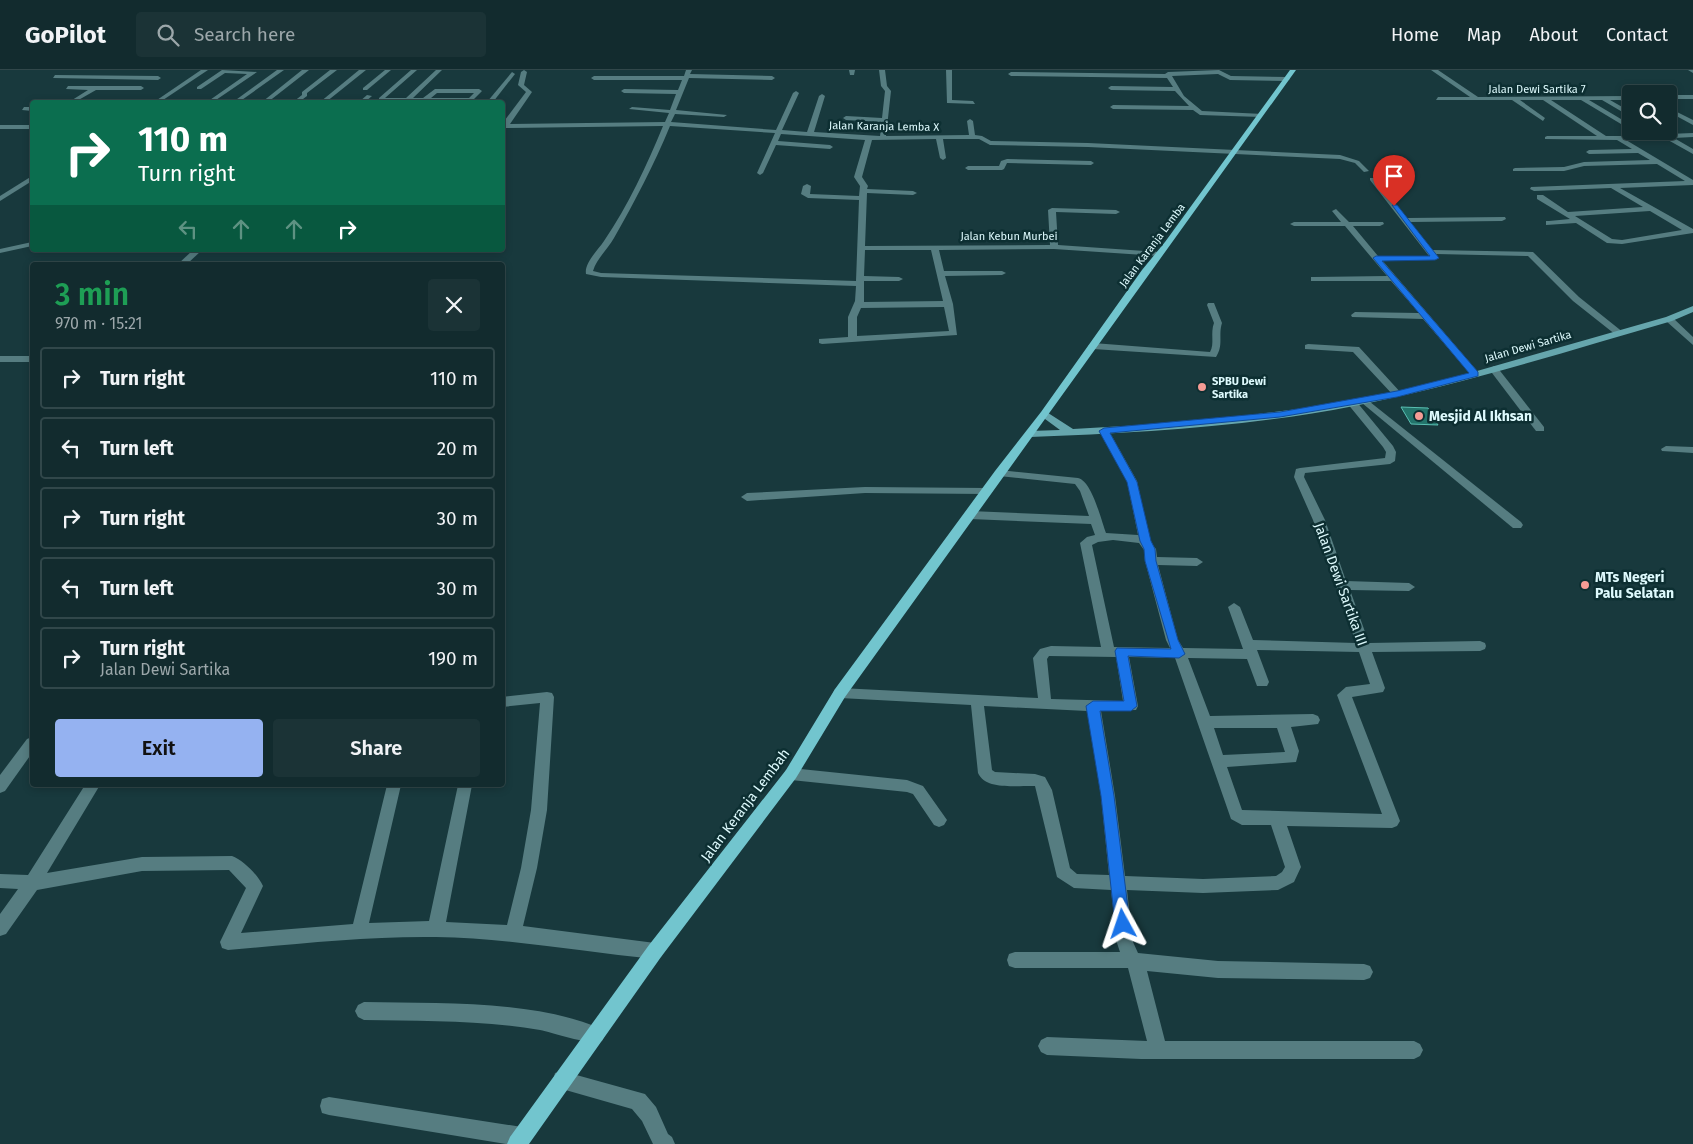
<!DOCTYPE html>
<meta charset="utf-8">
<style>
:root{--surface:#122b2e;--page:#1b3336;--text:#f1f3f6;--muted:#9ca7aa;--line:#31474a;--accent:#95b2f1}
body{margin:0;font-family:"Fira Sans",sans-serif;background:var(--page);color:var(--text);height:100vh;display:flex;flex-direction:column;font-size:19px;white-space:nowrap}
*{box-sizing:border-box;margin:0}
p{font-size:16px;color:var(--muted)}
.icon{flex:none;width:28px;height:28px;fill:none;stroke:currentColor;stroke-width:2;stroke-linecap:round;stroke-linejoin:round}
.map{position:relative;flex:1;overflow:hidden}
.panel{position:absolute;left:30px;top:192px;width:475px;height:525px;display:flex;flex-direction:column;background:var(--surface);border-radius:5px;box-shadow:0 2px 8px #0003,0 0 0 1px var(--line)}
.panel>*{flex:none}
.guide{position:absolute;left:30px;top:30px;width:475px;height:152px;border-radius:5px;box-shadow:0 2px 8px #0003,0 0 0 1px var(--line);background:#0b6e4f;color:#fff;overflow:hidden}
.controls{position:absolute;left:1622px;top:15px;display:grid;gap:10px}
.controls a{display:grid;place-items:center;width:55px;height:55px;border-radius:5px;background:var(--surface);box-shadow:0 2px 8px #0003,0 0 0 1px var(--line);font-size:25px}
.pin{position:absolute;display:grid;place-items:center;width:42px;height:42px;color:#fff;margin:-51px -21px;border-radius:50% 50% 50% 0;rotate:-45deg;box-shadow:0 0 5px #0007}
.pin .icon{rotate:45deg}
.me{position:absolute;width:55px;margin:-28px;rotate:355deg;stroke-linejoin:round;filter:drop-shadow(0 0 4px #0008)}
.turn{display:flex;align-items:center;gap:18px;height:105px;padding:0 25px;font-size:22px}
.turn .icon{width:65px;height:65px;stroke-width:2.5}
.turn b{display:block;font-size:35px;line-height:42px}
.lanes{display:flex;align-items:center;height:48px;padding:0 25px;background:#0003;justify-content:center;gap:25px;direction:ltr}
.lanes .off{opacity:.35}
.round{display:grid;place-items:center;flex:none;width:52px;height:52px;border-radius:5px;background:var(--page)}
.overview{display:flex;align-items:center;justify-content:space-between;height:85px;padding:0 25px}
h1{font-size:30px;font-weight:600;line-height:38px;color:#1e9e55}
.cta{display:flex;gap:10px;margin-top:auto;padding:10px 25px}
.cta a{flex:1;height:58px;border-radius:5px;background:var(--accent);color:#111;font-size:20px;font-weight:600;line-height:58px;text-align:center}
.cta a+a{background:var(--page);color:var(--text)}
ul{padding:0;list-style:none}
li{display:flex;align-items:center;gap:15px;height:62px;margin:0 10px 8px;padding:0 15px;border:2px solid var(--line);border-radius:5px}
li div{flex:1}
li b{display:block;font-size:19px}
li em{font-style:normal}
header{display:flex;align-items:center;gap:30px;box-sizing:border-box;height:70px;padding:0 25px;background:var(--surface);border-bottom:1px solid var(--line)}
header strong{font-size:24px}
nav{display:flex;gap:28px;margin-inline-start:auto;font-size:18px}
.search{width:350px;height:45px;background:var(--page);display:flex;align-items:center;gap:12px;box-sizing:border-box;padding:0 18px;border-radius:5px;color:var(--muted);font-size:19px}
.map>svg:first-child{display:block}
.building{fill:#23746b;stroke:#5ac0b3}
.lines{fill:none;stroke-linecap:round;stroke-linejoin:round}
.minor{fill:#567d81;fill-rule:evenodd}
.secondary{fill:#66a6ad;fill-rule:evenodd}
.primary{fill:#72c5ce;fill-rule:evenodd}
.route{fill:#1a73e8;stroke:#114b97}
.poi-dot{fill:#f59c95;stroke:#0d2f32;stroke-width:2}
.labels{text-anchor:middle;stroke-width:5;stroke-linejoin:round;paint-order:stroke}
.far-street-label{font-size:11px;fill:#defafd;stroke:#0d2f32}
.far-poi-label{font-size:11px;font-weight:bold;fill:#defafd;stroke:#0d2f32;text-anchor:start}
.poi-label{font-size:14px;font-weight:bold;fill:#defafd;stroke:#0d2f32;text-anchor:start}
.street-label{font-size:14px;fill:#defafd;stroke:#0d2f32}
</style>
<header>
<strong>GoPilot</strong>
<div class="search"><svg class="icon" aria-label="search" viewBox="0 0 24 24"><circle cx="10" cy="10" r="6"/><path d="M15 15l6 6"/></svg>Search here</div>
<nav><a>Home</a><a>Map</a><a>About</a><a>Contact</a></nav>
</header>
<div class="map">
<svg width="1693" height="1074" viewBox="0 0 1693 1074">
<rect width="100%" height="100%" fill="#18393d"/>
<!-- building -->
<path class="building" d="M1401,337L1428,338L1438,355L1411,354Z"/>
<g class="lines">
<!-- minor -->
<g class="minor">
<path d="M201,0H208L160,32H154Z"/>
<path d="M222,0L257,2L213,32H207L247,4L225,3L201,19H197V17Z"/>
<path d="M277,0H284L239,32H233Z"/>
<path d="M302,0H309L268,32H262Z"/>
<path d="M330,0H337L307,23V26L299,32H293L302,25V22Z"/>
<path d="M359,0H366L326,32H320Z"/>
<path d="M385,0H391L367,20H363V18Z"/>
<path d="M411,0H417L385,28H406L436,0H442L413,28H423L435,19H479L482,21L471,32L379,30V28ZM437,23H474L469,28H431Z"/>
<path d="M524,0L527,2L524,15L532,22L510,54L665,52L669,43L629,39L632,37L670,40L676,24L624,23L621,21L624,19L678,20L682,10H594L591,8L594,6H684L686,0H692L690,4L772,6L775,8L772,10L689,8L676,40L727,45L724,47L675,44L671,52L776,60L793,23L796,21L799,23L782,60L807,62L819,26L822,24L825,26L814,62L880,66L882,52L846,50L843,48L846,46L882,48L885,21L881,16L879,0H885L887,16L891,21L886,66L969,65L967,51L970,49L973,51L975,65L982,66L991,71L1088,73L1340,85L1359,91L1369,101L1364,102L1355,93L1340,89L1088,77L990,75L979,69H943L946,88L943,90L940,88L936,69L872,70L862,107L868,116L867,119L913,121L917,123L913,125L867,123L865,176L1050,175L1048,140L1052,138L1116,140L1120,142L1116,144L1056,142L1058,175L1159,182L1163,184L1159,186L1054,179L939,180L944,201H1002L1006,203L1002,205L945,206L953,234L957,265L822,274L819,273V269L848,267V247L855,231L856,216L601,207L586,204C584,193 598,180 604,171C628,136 647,95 663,56L502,58V54L526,22L518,15L521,2ZM670,56L775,63L757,103L760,105L763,103L776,75L830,79L833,77L830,75L778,71L781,64L865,70L854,107L860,116L859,126L810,124L811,116L807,114L803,116L801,124L808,128L859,130L856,211L601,203L593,201C597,188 608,179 614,168C635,131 654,95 670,56ZM865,180H931L943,231L864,232V211H899L903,209L899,207L864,206ZM944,237L949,261L857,266V247L861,238Z"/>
<path d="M849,0H855L854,5H850Z"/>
<path d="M946,0H952V30L973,31L975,34L947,33Z"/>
<path d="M1219,0L1231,6L1287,7L1290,9L1287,11L1230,10L1218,4L1172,6L1184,26L1202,41L1263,44L1261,47L1200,45L1193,40L1113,39L1110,37L1113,35L1189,36L1175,21L1111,20L1108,18L1111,16L1173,17L1167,8L1011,6L1008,4L1011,2L1165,4L1168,2Z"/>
<path d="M1431,0H1438L1478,27L1631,26V30H1610L1631,42V47L1602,30H1589L1631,55V60L1581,30H1551L1606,66H1662L1660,64L1663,62L1668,64L1693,63V67L1674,68L1693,79V84L1668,70H1626L1693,110V115L1620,118L1693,159V163L1622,174L1607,173L1576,153L1546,155V151H1549L1570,149L1537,129V125H1543L1568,142L1643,137L1611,118L1534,121L1530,119L1531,117L1685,111L1657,94L1584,96L1564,101H1513V99L1515,98L1564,97L1584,92L1650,90L1638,83L1589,84L1586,82L1589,80L1632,79L1617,70L1545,69V67L1547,66H1597L1543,30H1520L1545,48L1543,51L1512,30H1436L1438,27H1470ZM1650,141L1682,160L1622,170L1612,169L1575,146Z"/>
<path d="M1688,0H1693V3Z"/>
<path d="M512,2L515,4L493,32H487Z"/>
<path d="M55,5L158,6L161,8L158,10L53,8Z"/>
<path d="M68,16H141L144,18L141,20H96L75,32H69L88,20L66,19Z"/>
<path d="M367,25L372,26L365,32H359Z"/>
<rect x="1669" y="25" width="24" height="4"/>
<path d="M24,37H32V41L22,40Z"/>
<path d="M1669,38L1693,50V55L1669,42Z"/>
<rect x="0" y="55" width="32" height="4"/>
<path d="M1007,89L1091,91L1094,93L1091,95L1007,93L1004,99L1002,100H968L965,98L968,96H999L1001,91Z"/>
<path d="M32,106V111L0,131V126Z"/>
<path d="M1370,108H1374L1407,148L1505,147L1506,149L1502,151L1410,152L1432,180L1533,182L1579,227L1624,263L1616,265L1573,231L1528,186L1436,184L1439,188L1435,190H1382L1478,302V306H1472L1423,249L1352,247L1351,245L1355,242L1419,243L1391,211H1311V207H1314L1387,206L1345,156H1294L1290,154L1294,152H1341L1332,141L1336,139L1349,152H1383L1384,154L1380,156H1353L1378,186H1429L1370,110Z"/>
<path d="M32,172V176L0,183V179Z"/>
<path d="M193,180H202L186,195H177Z"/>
<path d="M1208,233H1214L1222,253C1218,265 1224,275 1216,287L1093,279L1088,276L1093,273L1210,282C1215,274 1210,263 1214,253L1207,235Z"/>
<path d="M1666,247H1672L1693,267V275L1666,251Z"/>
<path d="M1308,274L1359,277L1402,324L1397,327L1394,326L1353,282L1305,279V275Z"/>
<rect x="0" y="286" width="32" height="6"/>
<path d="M1494,296L1497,297L1544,357V361H1536L1489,299Z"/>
<path d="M1365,328L1521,452L1523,455L1521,458H1513L1362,333L1360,331Z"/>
<path d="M1352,330L1356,331L1393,376L1396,382L1395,391L1390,394L1305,403L1304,407L1325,450L1346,511L1409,513L1415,517L1409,521L1350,520L1369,573L1480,571L1485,573L1486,576L1485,579L1480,581L1372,582L1385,618L1383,622L1352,627L1400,751L1397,756L1392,758L1287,756L1301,797L1294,812L1278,820L1203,823L1127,820L1133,872L1138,883L1218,891L1364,894L1370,896L1373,902L1370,908L1364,910L1218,908L1147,901L1165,971H1414L1420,974L1423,980L1420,986L1414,989H1141L1047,985L1041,982L1038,976L1041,970L1047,967L1147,971L1128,898H1015L1009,896L1007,890L1009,884L1015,882H1120L1117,873L1111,820L1074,818L1057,807L1035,716C1019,715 986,721 978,703L971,635L840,628L835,627L833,623L835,619L840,618L1038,628L1033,588L1040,579L1051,576L1101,577L1080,473L1087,467L1095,465L1091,454L970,449L964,445L970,441L1089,446L1080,421L1075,414L999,406L994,403L999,400L1078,408C1092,411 1101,450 1106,463L1138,465L1127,411L1099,361L1104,358L1109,361L1137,411L1150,472L1156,479L1157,487L1197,488L1203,492L1197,496L1158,495L1178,570L1183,578L1243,579L1228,537L1234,533L1240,537L1253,570L1356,573L1313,450L1294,407L1296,399L1300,398L1385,388L1386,382L1383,377L1347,333ZM1113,470L1139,473L1144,480L1145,491L1166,570L1170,578L1114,577L1092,475L1098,472ZM1257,580L1359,582L1370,614L1346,617L1337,625L1382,744L1242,740L1227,697L1296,692L1299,681L1291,657L1318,654L1320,650L1318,646L1313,644L1210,646L1188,588L1247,589L1257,616H1267L1269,612ZM1049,586L1116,587L1123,631L1051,629L1047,589ZM1129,587L1175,588L1231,749L1242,755H1271L1285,797L1282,802L1276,806L1203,809L1125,806L1115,726L1101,641L1136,640L1138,636ZM984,636L1087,641L1101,726L1109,805L1077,804L1070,798L1052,720L1045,707L1035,704L995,702L992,700ZM1214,658H1277L1285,682L1223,685Z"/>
<path d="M1666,376L1693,377V383L1662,381L1661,379Z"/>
<path d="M865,417L987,418L993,421L987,424L865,423L747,431L741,427L747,423Z"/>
<path d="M547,622L552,623L554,627L547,740L537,798L523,856L655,873L661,875L663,881L661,887L655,889C582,882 510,868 436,867C367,866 297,874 228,880L222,878L220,872L246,818L229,800L142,801L37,820L6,864L0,866V844L18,819L0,818V804L28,805L85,715H100L47,803L142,787L232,786C243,790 258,805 263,816L241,863L353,854L387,715H401L369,853L429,851L458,715H472L446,852L507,855L521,798L531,740L540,633L502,637V627Z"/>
<path d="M32,667V683L5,721L0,723V705L27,669Z"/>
<path d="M791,698L907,710L923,716L947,750L944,755L939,757L934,755L913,724L907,722L791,710L786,708L784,704L786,700Z"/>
<path d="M364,932C440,934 531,929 602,959L605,965L602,971C590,976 555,963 540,960C482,950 422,951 364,950L358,947L355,941L358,935Z"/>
<path d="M562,1001L645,1024L656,1037L668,1064L672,1067L675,1074H653L642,1051L632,1039L555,1017L553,1010L555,1003Z"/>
<path d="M329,1027L522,1057L529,1060L532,1067L528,1074H506L329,1045L322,1043L320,1036L322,1029Z"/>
</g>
<!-- secondary -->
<path class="secondary" d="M1693,236V242L1672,251C1567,281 1462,315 1354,336C1247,357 1138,363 1030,367L1025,364L1030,361L1060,360L1041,346L1040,344L1045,341L1073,359L1193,352L1314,337L1394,322L1470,303L1666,247Z"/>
<!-- primary -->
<path class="primary" d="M1290,0H1296L845,627L796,708L661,887L529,1074H507L510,1067L649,875L786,700L835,619L995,401L1041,342L1142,200L1165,172Z"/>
</g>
<!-- route -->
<path class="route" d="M1392,135H1397L1439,188L1435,190L1382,191L1478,302V306L1397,327L1280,347L1110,363L1137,412L1151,471L1155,479L1156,491L1178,570L1185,584L1179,588L1128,586L1137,636L1131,641H1100L1114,726L1130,854L1128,859L1123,861L1117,859L1115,854L1101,726L1086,636L1093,631H1124L1115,581L1117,578L1171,579L1145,491L1144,479L1140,471L1127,412L1099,361L1104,358L1280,342L1397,321L1469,303L1373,188L1376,186H1430Z"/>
<!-- markers -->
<g class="poi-dot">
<circle cx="1202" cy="317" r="5"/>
<circle cx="1419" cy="346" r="5"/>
<circle cx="1585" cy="515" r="5"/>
</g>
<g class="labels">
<!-- far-street labels -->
<g class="far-street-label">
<text x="1537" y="23">Jalan Dewi Sartika 7</text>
<text transform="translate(884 56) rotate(1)" y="4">Jalan Karanja Lemba X</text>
<text x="1009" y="170">Jalan Kebun Murbei</text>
<text transform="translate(1152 175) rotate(-53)" y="4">Jalan Karanja Lemba</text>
<text transform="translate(1528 276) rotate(-16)" y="4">Jalan Dewi Sartika</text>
</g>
<!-- far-poi labels -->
<g class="far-poi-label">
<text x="1212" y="315">SPBU Dewi<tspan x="1212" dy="13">Sartika</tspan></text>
</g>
<!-- poi labels -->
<g class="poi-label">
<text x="1429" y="351">Mesjid Al Ikhsan</text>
<text x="1595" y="512">MTs Negeri<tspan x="1595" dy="16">Palu Selatan</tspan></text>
</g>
<!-- street labels -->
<g class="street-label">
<text transform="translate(1341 514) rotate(70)" y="5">Jalan Dewi Sartika III</text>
<text transform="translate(745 735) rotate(-53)" y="5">Jalan Keranja Lembah</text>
</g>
</g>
</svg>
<div class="controls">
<a><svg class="icon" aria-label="search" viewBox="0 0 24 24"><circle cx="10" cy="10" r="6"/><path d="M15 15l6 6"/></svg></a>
</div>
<div class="pin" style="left:1394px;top:136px;background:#d93025"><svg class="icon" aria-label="arrive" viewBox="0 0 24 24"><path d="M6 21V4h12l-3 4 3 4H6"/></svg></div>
<svg class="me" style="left:1123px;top:854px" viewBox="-20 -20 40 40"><path d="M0-17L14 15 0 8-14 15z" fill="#1a73e8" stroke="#fff" stroke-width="4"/></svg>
<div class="guide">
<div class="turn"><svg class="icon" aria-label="right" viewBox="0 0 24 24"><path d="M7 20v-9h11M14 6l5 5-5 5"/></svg><div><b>110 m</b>Turn right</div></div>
<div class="lanes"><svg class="icon off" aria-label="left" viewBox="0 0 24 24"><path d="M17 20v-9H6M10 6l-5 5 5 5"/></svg><svg class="icon off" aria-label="ahead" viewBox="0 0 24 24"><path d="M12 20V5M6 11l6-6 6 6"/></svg><svg class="icon off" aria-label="ahead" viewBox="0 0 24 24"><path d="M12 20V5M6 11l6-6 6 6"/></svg><svg class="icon" aria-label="right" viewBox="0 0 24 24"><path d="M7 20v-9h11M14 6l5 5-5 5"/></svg></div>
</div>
<section class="panel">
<div class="overview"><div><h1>3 min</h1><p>970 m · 15:21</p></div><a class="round"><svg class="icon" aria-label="close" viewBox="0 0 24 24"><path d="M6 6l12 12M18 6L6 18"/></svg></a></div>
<ul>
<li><svg class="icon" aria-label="right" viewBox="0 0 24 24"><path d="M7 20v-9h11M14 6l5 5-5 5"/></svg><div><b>Turn right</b></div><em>110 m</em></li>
<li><svg class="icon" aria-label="left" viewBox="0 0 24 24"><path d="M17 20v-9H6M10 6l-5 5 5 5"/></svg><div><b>Turn left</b></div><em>20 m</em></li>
<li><svg class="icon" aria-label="right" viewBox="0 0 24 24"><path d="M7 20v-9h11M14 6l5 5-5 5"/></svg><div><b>Turn right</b></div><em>30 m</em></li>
<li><svg class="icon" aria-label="left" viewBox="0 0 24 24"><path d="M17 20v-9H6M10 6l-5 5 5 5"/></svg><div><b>Turn left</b></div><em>30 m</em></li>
<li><svg class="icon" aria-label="right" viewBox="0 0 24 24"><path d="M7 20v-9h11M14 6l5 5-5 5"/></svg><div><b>Turn right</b><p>Jalan Dewi Sartika</p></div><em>190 m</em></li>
</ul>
<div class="cta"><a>Exit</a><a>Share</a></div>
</section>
</div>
